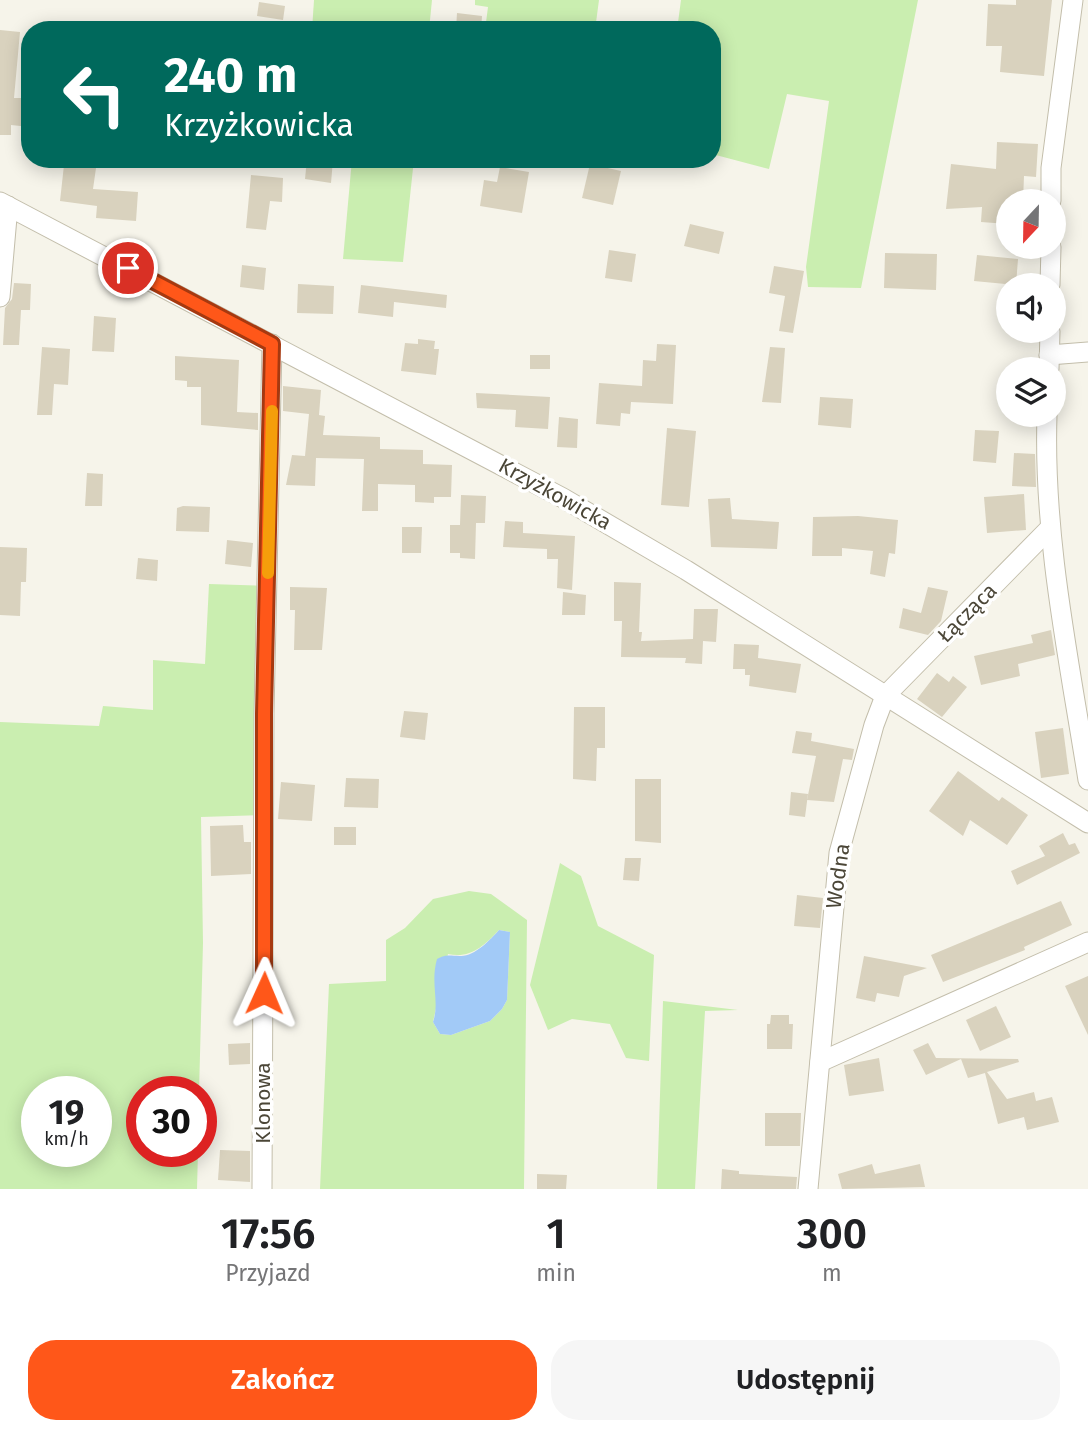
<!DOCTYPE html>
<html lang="pl">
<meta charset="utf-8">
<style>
:root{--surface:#fff;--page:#f6f6f6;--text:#202124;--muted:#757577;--accent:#ff5719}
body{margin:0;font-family:"Fira Sans",sans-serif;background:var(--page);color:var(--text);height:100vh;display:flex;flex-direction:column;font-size:26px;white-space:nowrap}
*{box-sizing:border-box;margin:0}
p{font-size:23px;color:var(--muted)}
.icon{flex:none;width:38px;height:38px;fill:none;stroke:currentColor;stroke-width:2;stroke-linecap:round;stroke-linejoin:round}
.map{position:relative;height:1189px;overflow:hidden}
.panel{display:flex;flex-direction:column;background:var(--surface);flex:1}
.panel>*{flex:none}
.banner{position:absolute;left:21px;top:21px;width:700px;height:147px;border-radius:28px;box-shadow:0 4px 18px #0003;background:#00695c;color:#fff;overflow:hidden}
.needle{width:46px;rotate:202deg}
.buttons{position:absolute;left:996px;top:189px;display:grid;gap:14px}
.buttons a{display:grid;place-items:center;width:70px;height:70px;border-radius:50%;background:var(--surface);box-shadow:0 4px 18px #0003;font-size:35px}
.speed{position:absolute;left:21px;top:1076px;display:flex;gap:14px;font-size:35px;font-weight:700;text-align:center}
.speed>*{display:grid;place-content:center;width:91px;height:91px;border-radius:50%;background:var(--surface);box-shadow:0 4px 18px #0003;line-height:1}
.speed small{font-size:18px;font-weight:400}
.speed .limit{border:10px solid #d22;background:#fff;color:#111}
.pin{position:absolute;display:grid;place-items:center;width:60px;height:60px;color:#fff;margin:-30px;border:4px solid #fff;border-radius:50%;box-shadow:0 2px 7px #0007}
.me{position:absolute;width:77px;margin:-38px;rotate:1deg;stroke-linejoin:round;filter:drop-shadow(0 0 5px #0008)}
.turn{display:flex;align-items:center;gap:24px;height:147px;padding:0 28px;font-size:32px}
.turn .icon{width:91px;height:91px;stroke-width:2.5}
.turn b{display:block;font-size:49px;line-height:60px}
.eta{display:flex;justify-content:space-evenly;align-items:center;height:119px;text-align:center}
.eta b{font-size:42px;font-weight:600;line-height:49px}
.primary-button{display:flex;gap:14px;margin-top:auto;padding:14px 28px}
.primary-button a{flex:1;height:80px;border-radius:28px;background:var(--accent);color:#fff;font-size:28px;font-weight:600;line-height:80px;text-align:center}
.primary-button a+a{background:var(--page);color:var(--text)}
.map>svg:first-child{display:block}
.green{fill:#caeeb0;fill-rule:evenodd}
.water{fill:#a2caf7}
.building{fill:#d9d2be}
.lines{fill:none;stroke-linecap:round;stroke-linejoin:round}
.minor-casing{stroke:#c3beab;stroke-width:21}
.minor{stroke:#fff;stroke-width:19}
.route-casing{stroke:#a63910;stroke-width:18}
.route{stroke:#ff5719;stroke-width:12}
.slow{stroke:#f59e0b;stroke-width:12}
.labels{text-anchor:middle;stroke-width:7;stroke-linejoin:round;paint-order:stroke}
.street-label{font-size:21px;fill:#4b4637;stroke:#fff}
</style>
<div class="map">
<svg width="1088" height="1189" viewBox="0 0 1088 1189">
<rect width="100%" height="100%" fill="#f6f4ea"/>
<!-- green -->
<g class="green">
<path d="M314,0H432L429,30H312Z"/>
<path d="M475,0H599L595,30H485L488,7L475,5Z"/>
<path d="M681,0H918L861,288L808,287L806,267L829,101L787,94L769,169L712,154V30H677Z"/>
<path d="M352,159H414L403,262L343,259Z"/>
<path d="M209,584L267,586L264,815L201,817L203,943L199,1092H142V1152H198L197,1189H0V722L99,726L103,706L153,710V660L205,664ZM37,1092H96V1152H37Z"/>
<path d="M560,863L581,876L598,926L654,955L649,1061L626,1058L610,1024L572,1019L548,1030L530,985Z"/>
<path d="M469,891L491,894L527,920L524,1189H320L329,984L386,981V940L405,928L433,899ZM499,930L510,932L507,1000L502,1009L490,1021L451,1035L440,1034L433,1022L448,954C470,959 484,946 499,930Z"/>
<path d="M663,1001L738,1010L705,1011L695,1189H657Z"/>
</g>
<!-- water -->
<path class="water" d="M499,930L510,932L507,1000L502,1009L490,1021L451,1035L440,1034L433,1022C440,1001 430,984 437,959C447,954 449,956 460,956C474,957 490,940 499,930Z"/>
<!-- building -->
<g class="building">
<path d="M1016,0H1052L1044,76L1000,72L1002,46H986L988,4L1016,5Z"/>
<path d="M259,2L285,6L283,20L257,16Z"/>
<path d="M457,13L482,16L481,30H456Z"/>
<path d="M0,30L20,32L14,98H30V127L11,125V135H0Z"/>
<path d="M997,142L1038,144L1036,177L1024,176L1023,201H1008V224L981,222L982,207L946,209L951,164L996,169Z"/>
<path d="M307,159L333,160L331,183L305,179Z"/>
<path d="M590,164L621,171L613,205L582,198Z"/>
<path d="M64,165L96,168L93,189L138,192L136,221L96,218L97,206L60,201Z"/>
<path d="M500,167L529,172L522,213L480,206L484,180L497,182Z"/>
<path d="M251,175L283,178L282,202L270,201L266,230L246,228Z"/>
<path d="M690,224L724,232L719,254L684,246Z"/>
<path d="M609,250L636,254L632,282L605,278Z"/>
<path d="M885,253L937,254L936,290L884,288Z"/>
<path d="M977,255L1018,259L1016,285L974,281Z"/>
<path d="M242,265L266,268L264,290L240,287Z"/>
<path d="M774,266L804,271L793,333L779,331L785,296L769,293Z"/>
<path d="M14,283L31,284L30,310H21L19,345H3L5,308L12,299Z"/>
<path d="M298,284L334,286L333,314L297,313Z"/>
<path d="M361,285L447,295L446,308L394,302L393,317L358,313Z"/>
<path d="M94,316L116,318L114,352L92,351Z"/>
<path d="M418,339L435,341L434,349H439L436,375L401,371L405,343L418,344Z"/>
<path d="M657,344L676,345L673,404L631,402L630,414L621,413L620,426L596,424L599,383L642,386L643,360L656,361Z"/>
<path d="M42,347L70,349L68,385L54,384L52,415H37Z"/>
<path d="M770,347L785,348L781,403L762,402Z"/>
<rect x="530" y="355" width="20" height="14"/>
<path d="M175,356L239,360L237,412L258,413V430L201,425V387H187V381L175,380Z"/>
<path d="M283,386L321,390L319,415L325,416L323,435L380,437V449L423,450V464L452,465L451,497H434V503L415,502V485L378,484V511H362L364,459L316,458L315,486L286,485L292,455L305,456L309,414L283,411Z"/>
<path d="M476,393L550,397L548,429L515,427L516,410L477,408Z"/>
<path d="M820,397L853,399L851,428L818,425Z"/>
<path d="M559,417L578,419L577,448L557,447Z"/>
<path d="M667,428L696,431L689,507L661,505Z"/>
<path d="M975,430L999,431L996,463L973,461Z"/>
<path d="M1014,453L1035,454L1036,487L1012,486Z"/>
<path d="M87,473L103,474L102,506H85Z"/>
<path d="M1024,494L1026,530L987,533L984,497Z"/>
<path d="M461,495L486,496L485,523H476L475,559L460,558V553H450V525H460Z"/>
<path d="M730,498L732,519L779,522L777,549L711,547L708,499Z"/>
<path d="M183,506L210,507L209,532L176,531L177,508Z"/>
<path d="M858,516L898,520L895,554L889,553L885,577L870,574L873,551L842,548V556H812L813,517Z"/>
<path d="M505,521L523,522V533L575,536L572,590L557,588L558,559H547V549L503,547Z"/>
<path d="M402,527H422L421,553H402Z"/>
<path d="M227,540L253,543L251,567L225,564Z"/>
<path d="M0,547L27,548L26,582H21L20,616L0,615Z"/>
<path d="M138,558L158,560L157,581L136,579Z"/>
<path d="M614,582L641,583L639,632H642L641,641L693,639L694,609H718L716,642L703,641L702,664L685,663L686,658L621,657L622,621H614Z"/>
<path d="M290,587L327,588L322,650H294L295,610H290Z"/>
<path d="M928,587L948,591L941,621L928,635L899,628L903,608L921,613Z"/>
<path d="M563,592L586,595L585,615H562Z"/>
<path d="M1051,630L1055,655L1018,664L1020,676L981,685L974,656L1033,643L1031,635Z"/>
<path d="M734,644L759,645L758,658L801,664L796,693L749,686L750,675H745V669H733Z"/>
<path d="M937,673L949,682L953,676L967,687L942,717L917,699Z"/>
<path d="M574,707H605V748H597L596,781L573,779Z"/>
<path d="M404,711L428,713L425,740L400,737Z"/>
<path d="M1063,728L1069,774L1041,778L1035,732Z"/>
<path d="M796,731L812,733L811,741L854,749L852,760L843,759L834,802L807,800L816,756L792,753Z"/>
<path d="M958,771L999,801L1002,797L1028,815L1007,845L970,820L963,836L929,811Z"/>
<path d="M346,778L379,779L378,808L344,807Z"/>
<path d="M635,779H661V843L635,841Z"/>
<path d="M281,782L315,785L312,821L278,819Z"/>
<path d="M791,792L808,794L805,817L789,815Z"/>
<path d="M243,825L244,842H251V874L211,876L210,826Z"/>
<rect x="334" y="827" width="22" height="18"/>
<path d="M1063,833L1069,845L1075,843L1080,853L1017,885L1011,871L1045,856L1039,846Z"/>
<path d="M625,858H641L639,881L623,880Z"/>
<path d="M797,895L823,898L820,928L794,926Z"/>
<path d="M1061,901L1072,925L1024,947L1025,950L943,982L931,955Z"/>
<path d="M864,956L927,968L904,976L899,997L877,993L875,1002L856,998Z"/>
<path d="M1088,976V1035L1065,986Z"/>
<path d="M996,1006L1011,1037L980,1051L966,1020Z"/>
<path d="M771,1015H789V1024H793L792,1049H767V1024H770Z"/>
<path d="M250,1043V1064L229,1065L228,1044Z"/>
<path d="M928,1043L936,1058L1018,1059L1019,1062L987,1072L1007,1099L1034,1092L1036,1101L1052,1097L1059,1122L1027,1130L1024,1117L998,1124L985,1073L968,1078L961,1059L926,1075L913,1050Z"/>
<path d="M879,1058L884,1091L849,1096L844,1065Z"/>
<path d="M765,1113H801L800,1146H765Z"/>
<path d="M220,1150L250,1151V1182L218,1180Z"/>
<path d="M872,1164L875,1174L920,1164L925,1187L842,1189L838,1174Z"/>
<path d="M722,1169L739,1171V1174L797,1177L796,1189H721Z"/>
<path d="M537,1174L567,1175L566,1189H537Z"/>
</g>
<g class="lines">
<!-- minor casing -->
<g class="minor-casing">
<g id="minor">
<path d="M1051,201V168L1073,0"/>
<path d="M0,202L563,498L686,570L1088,823"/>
<path d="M1050,285L1051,247"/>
<path d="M0,297L8,206"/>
<path d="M1049,355L1088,352"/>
<path d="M1049,369L1050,331"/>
<path d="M1047,415C1043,538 1069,659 1088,780"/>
<path d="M820,1062L1088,942"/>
<path d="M262,1189L264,714L272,344"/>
<path d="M808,1189L839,853L874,725L885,696L1049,529"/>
</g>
</g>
<!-- minor -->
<use href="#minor" class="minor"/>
</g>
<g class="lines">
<!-- route casing -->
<g class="route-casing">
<path id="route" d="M128,268L272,344L264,714V993"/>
</g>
<!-- route -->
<use href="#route" class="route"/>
<!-- slow -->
<path class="slow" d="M268,573L272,411"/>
</g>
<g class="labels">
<!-- street labels -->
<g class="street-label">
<text transform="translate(555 494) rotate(29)" y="7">Krzyżkowicka</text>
<text transform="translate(967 613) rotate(-45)" y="7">Łącząca</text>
<text transform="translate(838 876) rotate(-82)" y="7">Wodna</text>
<text transform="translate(263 1103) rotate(-90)" y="7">Klonowa</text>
</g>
</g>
</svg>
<div class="buttons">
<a><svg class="needle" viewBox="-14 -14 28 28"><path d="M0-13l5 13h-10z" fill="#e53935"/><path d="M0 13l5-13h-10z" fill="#757577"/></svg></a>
<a><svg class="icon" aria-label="sound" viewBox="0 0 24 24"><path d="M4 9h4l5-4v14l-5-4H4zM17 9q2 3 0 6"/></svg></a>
<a><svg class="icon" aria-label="layers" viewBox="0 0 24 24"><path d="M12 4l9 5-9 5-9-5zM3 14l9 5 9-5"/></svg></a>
</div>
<div class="speed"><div>19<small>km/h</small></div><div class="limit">30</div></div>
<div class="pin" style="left:128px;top:268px;background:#d93025"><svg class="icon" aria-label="arrive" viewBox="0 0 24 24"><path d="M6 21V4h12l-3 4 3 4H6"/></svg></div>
<svg class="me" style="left:264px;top:993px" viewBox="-20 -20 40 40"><path d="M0-17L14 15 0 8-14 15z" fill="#ff5719" stroke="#fff" stroke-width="4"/></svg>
<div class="banner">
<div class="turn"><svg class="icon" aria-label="left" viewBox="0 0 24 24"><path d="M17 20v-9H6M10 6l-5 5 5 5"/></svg><div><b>240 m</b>Krzyżkowicka</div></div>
</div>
</div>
<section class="panel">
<div class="eta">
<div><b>17:56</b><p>Przyjazd</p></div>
<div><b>1</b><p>min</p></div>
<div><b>300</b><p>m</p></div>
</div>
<div class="primary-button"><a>Zakończ</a><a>Udostępnij</a></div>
</section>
